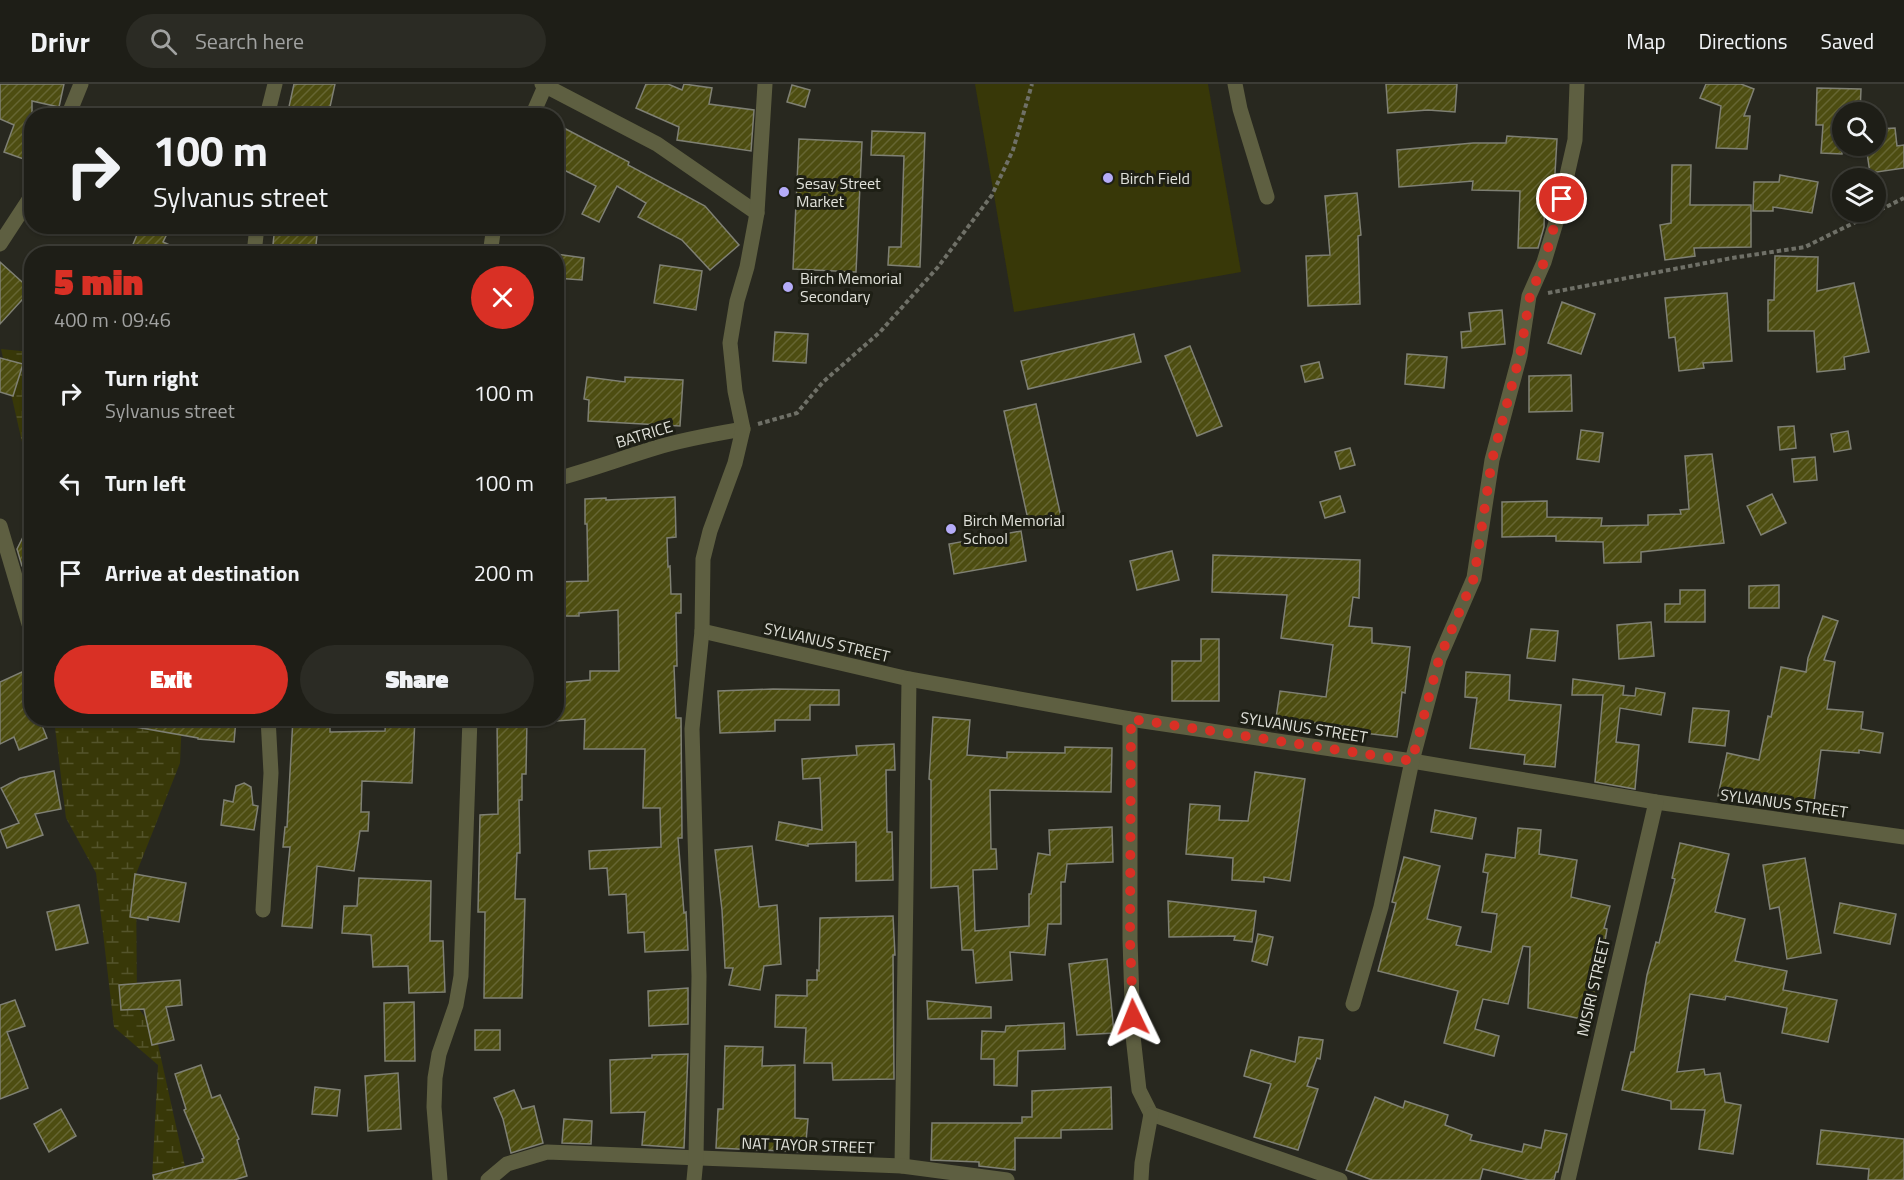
<!DOCTYPE html>
<meta charset="utf-8">
<style>
:root{--surface:#1e1e17;--page:#2b2b24;--text:#f1f3f6;--muted:#a1a2a1;--line:#3c3c36;--accent:#d93025}
body{margin:0;font-family:"Titillium Web",sans-serif;background:var(--page);color:var(--text);height:100vh;display:flex;flex-direction:column;font-size:22px;white-space:nowrap}
*{box-sizing:border-box;margin:0}
p{font-size:20px;color:var(--muted)}
.icon{flex:none;width:33px;height:33px;fill:none;stroke:currentColor;stroke-width:2;stroke-linecap:round;stroke-linejoin:round}
.map{position:relative;flex:1;overflow:hidden}
.side{position:absolute;left:24px;top:162px;width:540px;height:480px;display:flex;flex-direction:column;background:var(--surface);border-radius:24px;box-shadow:0 2px 4px #0004,0 0 0 2px var(--line)}
.side>*{flex:none}
.guide{position:absolute;left:24px;top:24px;width:540px;height:126px;border-radius:24px;box-shadow:0 2px 4px #0004,0 0 0 2px var(--line);background:#1e1e17;color:var(--text);overflow:hidden}
.fabs{position:absolute;left:1832px;top:18px;display:grid;gap:12px}
.fabs a{display:grid;place-items:center;width:54px;height:54px;border-radius:50%;background:var(--surface);box-shadow:0 2px 4px #0004,0 0 0 2px var(--line);font-size:30px}
.pin{position:absolute;display:grid;place-items:center;width:51px;height:51px;color:#fff;margin:-26px;border:3px solid #fff;border-radius:50%;box-shadow:0 2px 6px #0007}
.me{position:absolute;width:66px;margin:-33px;rotate:358deg;stroke-linejoin:round;filter:drop-shadow(0 0 4px #0008)}
.turn{display:flex;align-items:center;gap:21px;height:126px;padding:0 30px;font-size:27px}
.turn .icon{width:78px;height:78px;stroke-width:2.5}
.turn b{display:block;font-size:42px;line-height:51px}
.round{display:grid;place-items:center;flex:none;width:63px;height:63px;border-radius:32px;background:var(--page)}
.head{display:flex;align-items:center;justify-content:space-between;height:102px;padding:0 30px}
h1{font-size:36px;font-weight:800;line-height:45px;color:var(--accent)}
.primary-button{display:flex;gap:12px;margin-top:auto;padding:12px 30px}
.primary-button a{flex:1;height:69px;border-radius:36px;background:var(--accent);color:#fff;font-size:24px;font-weight:800;line-height:69px;text-align:center}
.primary-button a+a{background:var(--page);color:var(--text)}
ul{padding:0;list-style:none}
li{display:flex;align-items:center;gap:18px;height:90px;padding:0 30px}
li div{flex:1}
li b{display:block;font-size:22px}
li em{font-style:normal}
header{display:flex;align-items:center;gap:36px;box-sizing:border-box;height:84px;padding:0 30px;background:var(--surface);border-bottom:2px solid var(--line)}
header strong{font-size:28px}
nav{display:flex;gap:33px;margin-inline-start:auto;font-size:21px}
.search{width:420px;height:54px;background:var(--page);display:flex;align-items:center;gap:15px;box-sizing:border-box;padding:0 21px;border-radius:33px;color:var(--muted);font-size:22px}
.map>svg:first-child{display:block}
.wetland{fill:url(#wetland-marsh)}
.park{fill:#383808}
.building{fill:url(#building-hatch);stroke:#7f8074;stroke-width:1.5}
.lines{fill:none;stroke-linecap:round;stroke-linejoin:round}
.path{stroke:#6f7067;stroke-width:4;stroke-dasharray:4.5 3;stroke-linecap:butt}
.minor{stroke:#5e5f41;stroke-width:15}
.route{stroke:#d93025;stroke-width:10;stroke-dasharray:0 18}
.poi-dot{fill:#b5acf8;stroke:#1e1f15;stroke-width:2}
.labels{text-anchor:middle;stroke-width:6;stroke-linejoin:round;paint-order:stroke}
.poi-label{font-size:16px;fill:#e0e1da;stroke:#1e1f15;text-anchor:start}
.street-label{font-size:16px;fill:#e0e1da;stroke:#1e1f15}
</style>
<header>
<strong>Drivr</strong>
<div class="search"><svg class="icon" aria-label="search" viewBox="0 0 24 24"><circle cx="10" cy="10" r="6"/><path d="M15 15l6 6"/></svg>Search here</div>
<nav><a>Map</a><a>Directions</a><a>Saved</a></nav>
</header>
<div class="map">
<svg width="1904" height="1096" viewBox="0 0 1904 1096">
<defs>
<pattern id="wetland-marsh" width="20" height="14" patternUnits="userSpaceOnUse" patternTransform="scale(1.5)"><rect width="20" height="14" fill="#383808"/><path d="M1 5h8M5 5V1M11 12h8M15 12V8" fill="none" stroke="#54542b"/></pattern>
<pattern id="building-hatch" width="6" height="6" patternUnits="userSpaceOnUse" patternTransform="scale(1.5)"><rect width="6" height="6" fill="#4d4d11"/><path d="M-1 1l2-2M0 6l6-6M5 7l2-2" fill="none" stroke="#663"/></pattern>
</defs>
<rect width="100%" height="100%" fill="#28281f"/>
<!-- wetland -->
<g class="wetland">
<path d="M1,265L31,268V398Z"/>
<path d="M54,635H182L180,679L136,790L137,922L155,947L188,1096H152L158,981L114,943L96,789L66,734Z"/>
</g>
<!-- park -->
<path class="park" d="M975,0H1208L1241,188L1014,228Z"/>
<!-- building -->
<g class="building">
<path d="M0,0H64L59,23L32,17V78L4,68L14,41L0,35Z"/>
<path d="M294,0H335L328,32H287Z"/>
<path d="M646,0H668L682,6L684,0L712,4L709,20L754,26L751,67L677,56L679,43L636,24Z"/>
<path d="M1386,0H1457L1455,28L1428,26L1388,29Z"/>
<path d="M1706,0H1741L1754,5L1744,32H1750L1747,65L1716,64L1721,22L1700,14Z"/>
<path d="M792,1L810,6L805,23L787,18Z"/>
<path d="M1817,4L1861,5L1860,28H1842V70L1821,69L1823,41H1816Z"/>
<path d="M562,43L629,78L628,81L705,122L739,161L710,186L682,156L638,133L646,119L617,102L599,138L582,130L596,102L556,82V53Z"/>
<path d="M1895,44L1897,62L1904,61V84L1870,89L1866,62H1879L1878,45Z"/>
<path d="M872,47L925,49L920,183L888,181L889,163H901L904,72L871,71Z"/>
<path d="M1507,52L1557,55L1554,106L1545,108L1544,143L1538,164H1518L1520,107L1472,106L1473,97L1399,103L1397,66L1473,59H1506Z"/>
<path d="M799,55L862,58L856,188L793,185Z"/>
<path d="M1672,81H1691L1690,121H1751V163L1694,164L1695,172L1665,176L1660,141L1671,139Z"/>
<path d="M1780,91L1818,98L1812,129L1773,123V127H1753L1754,98H1779Z"/>
<path d="M1357,109L1361,151L1358,152L1360,220L1308,222L1306,172L1330,171L1325,112Z"/>
<path d="M151,142H171L163,158L189,170H129L139,146L147,150Z"/>
<path d="M275,142H318L315,170H272Z"/>
<path d="M556,170L584,174L582,196L556,194Z"/>
<path d="M1775,172L1818,173L1817,207L1854,199L1869,268L1844,273L1845,285L1817,288L1814,247H1768V216H1774Z"/>
<path d="M0,178L31,206L0,240Z"/>
<path d="M660,181L702,187L696,226L654,219Z"/>
<path d="M1727,209L1732,277L1703,279L1704,284L1679,287L1675,253L1669,254L1665,214Z"/>
<path d="M1562,218L1595,230L1581,270L1548,259Z"/>
<path d="M1502,226L1505,260L1462,264L1461,248L1471,247L1469,229Z"/>
<path d="M775,248L808,250L806,279L773,277Z"/>
<path d="M1134,250L1141,278L1028,305L1021,277Z"/>
<path d="M1190,262L1222,342L1197,352L1165,272Z"/>
<path d="M1407,270L1447,273L1444,304L1405,300Z"/>
<path d="M0,274L23,280L13,312L0,308Z"/>
<path d="M1319,278L1323,294L1305,298L1301,282Z"/>
<path d="M1571,291L1572,327L1529,328V292Z"/>
<path d="M587,293L625,298V293L683,296L680,342L588,337L589,316L584,315Z"/>
<path d="M1036,320L1061,433L1029,440L1004,327Z"/>
<path d="M1794,342L1796,364L1780,366L1778,343Z"/>
<path d="M1581,346L1603,349L1599,378L1577,375Z"/>
<path d="M1848,347L1851,365L1834,368L1831,350Z"/>
<path d="M1350,364L1355,381L1340,385L1335,368Z"/>
<path d="M1712,370L1724,459L1641,468V478L1604,479L1603,458L1556,457V452L1502,453V418L1547,417V433L1602,434L1601,442L1648,441V431L1681,430L1680,426L1689,425L1685,372Z"/>
<path d="M1815,373L1817,396L1794,398L1792,375Z"/>
<path d="M1772,410L1786,439L1761,451L1747,422Z"/>
<path d="M1340,412L1345,428L1325,434L1320,418Z"/>
<path d="M675,413L676,453L667,454L668,483L670,482L671,510H681V529H676L677,582H674L676,634H681L682,754H678L684,829L686,828L688,866L645,868L644,848L628,849L626,810L609,811L607,784L590,785L589,767L661,763L660,724H643L645,665H584L585,635L556,637V599L590,596V587H619L618,526L579,529V532H556V498L588,497L587,440H585V415L606,414V416Z"/>
<path d="M32,435V487L22,482L17,465Z"/>
<path d="M1021,447L1026,477L954,490L949,460Z"/>
<path d="M1172,467L1179,496L1137,506L1130,477Z"/>
<path d="M1213,471L1360,476L1359,514L1353,513L1349,542L1372,544V559L1410,563L1405,609L1402,608L1397,653L1347,647V643L1276,634L1280,607L1326,613L1333,561L1281,554L1287,511L1212,508Z"/>
<path d="M1779,501V524H1749V502Z"/>
<path d="M1680,506H1705V538H1665V520H1680Z"/>
<path d="M1823,532L1838,537L1824,576L1835,578L1827,625L1863,628L1861,645L1883,649L1880,669L1859,666V669L1821,666L1814,718L1750,710L1749,718L1718,712L1727,669L1759,676L1768,632L1771,633L1781,583L1806,588L1808,574Z"/>
<path d="M1651,538L1654,572L1619,575L1617,541Z"/>
<path d="M1531,545L1558,547L1555,577L1527,574Z"/>
<path d="M1201,555H1219V617H1172V577H1201Z"/>
<path d="M22,588L32,609V634H39L47,654L19,666L14,653L0,660V598Z"/>
<path d="M1466,588L1510,591L1509,616L1561,621L1555,683L1524,680L1525,671L1470,664L1477,614L1465,613Z"/>
<path d="M1573,595L1624,602L1623,611L1635,612L1636,604L1665,609L1661,631L1620,624L1616,658L1639,661L1635,705L1595,698L1603,611H1572Z"/>
<path d="M773,605L839,606V621H810V636H775V647L720,649L718,607Z"/>
<path d="M1693,624L1729,627L1725,662L1689,658Z"/>
<path d="M933,633L970,636L967,671L1007,674V668L1065,669V663L1112,664L1111,708L990,706L991,765H996L997,785L973,786L975,847L1029,842V810H1031L1038,769L1050,771L1049,746L1112,743L1113,778L1067,780L1065,798H1061V840H1048L1045,871L1010,868L1012,896L976,899L973,866H962L958,802L931,804V696L929,695Z"/>
<path d="M136,634L236,636L234,658L198,655V654L136,643Z"/>
<path d="M293,634H330V648L385,647L386,634H415L412,699L362,697L361,728H369L368,747H360L354,787L317,782L312,844L282,842L290,763H283L285,743H287Z"/>
<path d="M497,634H527L526,690H522V716H519L520,769H517L515,815H525L522,914H484L485,828H478L480,731L498,730Z"/>
<path d="M894,660L895,686H886L887,748H892L893,796L856,797V758L808,760V762L776,756L779,738L822,746L820,694L803,695L802,675L857,671L856,662Z"/>
<path d="M54,687L61,725L35,730L43,751L7,764L0,746L19,739L1,704L20,694Z"/>
<path d="M1255,688L1305,695L1290,797L1264,793V798L1232,796L1233,774L1186,770L1190,720L1220,722L1219,736L1248,737Z"/>
<path d="M244,699L251,703L253,721L258,722L254,746L221,741L224,716L233,718L236,702Z"/>
<path d="M1435,726L1476,734L1472,755L1431,748Z"/>
<path d="M1518,744L1541,746L1539,770L1577,776L1571,813L1610,822L1604,844L1607,845L1603,869L1607,870L1597,912L1587,910L1582,935L1528,924L1530,863L1523,862L1508,920L1483,915L1475,945L1499,952L1494,972L1444,959L1458,907L1378,887L1396,819L1392,818L1404,773L1440,782L1427,835L1461,843L1456,861L1491,868L1497,830L1482,828L1488,789L1483,788L1486,770L1515,774Z"/>
<path d="M1680,759L1729,770L1715,828L1745,835L1735,877L1787,887L1783,906L1837,916L1828,958L1782,949L1787,924L1726,912L1725,916L1690,910L1677,988L1704,985L1705,991L1720,989L1725,1018L1741,1021L1733,1070L1699,1065L1705,1026L1671,1025V1017L1622,1006L1631,968H1634L1647,891L1656,858L1659,859L1675,795L1672,794Z"/>
<path d="M752,762L759,823L777,821L781,880L764,882L760,906L729,901L733,884H725L722,826L715,766Z"/>
<path d="M1805,774L1821,869L1787,875L1779,823L1770,825L1763,781Z"/>
<path d="M135,790L186,799L179,838L148,833V836L130,833Z"/>
<path d="M359,794L431,797L430,857H443L445,908L409,909L408,882L373,883L371,851L342,849L344,822H357Z"/>
<path d="M1168,817L1256,827L1252,858L1234,856L1235,852L1169,853Z"/>
<path d="M1840,819L1896,830L1890,860L1834,849Z"/>
<path d="M79,821L88,859L56,866L47,828Z"/>
<path d="M893,832L895,871H893L894,995L833,996L832,979H804L806,944L775,943L776,911L807,912V896H817V886L819,887L820,834Z"/>
<path d="M1258,850L1273,853L1267,881L1252,877Z"/>
<path d="M1107,875L1114,949L1077,951L1069,880Z"/>
<path d="M180,896L182,921L166,923L174,956L152,961L144,925L121,926L119,901Z"/>
<path d="M688,904V940L649,942L648,907Z"/>
<path d="M15,916L25,942L7,948L28,1004L0,1015V921Z"/>
<path d="M927,917L991,923V934L928,935Z"/>
<path d="M414,918L415,977H385L384,919Z"/>
<path d="M1064,939L1065,965L1018,967L1017,1002L994,1001V975H981L982,947L1005,948L1006,942Z"/>
<rect x="475" y="946" width="25" height="20"/>
<path d="M1299,953L1323,956L1320,975L1317,974L1307,1002L1318,1005L1298,1066L1254,1053L1271,1000L1244,992L1251,966L1295,978Z"/>
<path d="M725,962L763,963L762,982L795,981V1034L808,1035L805,1068L716,1064L718,1025H723Z"/>
<path d="M688,970L684,1064L642,1061L645,1028L611,1029L610,976L652,974V971Z"/>
<path d="M201,981L212,1014L220,1011L239,1055L237,1056L247,1092L234,1096H154L153,1091L203,1078L202,1075L204,1074L184,1026L186,1025L175,990Z"/>
<path d="M398,989L401,1045L368,1047L365,992Z"/>
<path d="M315,1003L340,1006L337,1032L312,1030Z"/>
<path d="M1111,1003L1112,1045L1061,1046V1054H1015V1086L979,1082V1078L931,1076L932,1039H1022V1033H1032V1007Z"/>
<path d="M514,1006L522,1025L534,1022L543,1059L511,1069L503,1035L494,1014Z"/>
<path d="M1375,1013L1403,1024L1405,1017L1448,1031L1445,1041L1472,1051L1470,1056L1522,1068L1524,1060L1541,1064L1545,1046L1567,1050L1558,1088H1556L1554,1096H1529L1483,1085L1480,1096H1372L1346,1086Z"/>
<path d="M61,1025L76,1052L49,1068L34,1040Z"/>
<path d="M564,1035L592,1037L591,1060L562,1059Z"/>
<path d="M1821,1046L1904,1055V1096H1868L1869,1085L1817,1080Z"/>
</g>
<g class="lines">
<!-- path -->
<g class="path">
<path d="M1548,209L1732,174L1805,163L1904,114"/>
<path d="M758,340L797,329L823,298L880,248L938,183L992,111L1013,66L1032,0"/>
</g>
<!-- minor -->
<g class="minor">
<path d="M542,0L657,60L757,129"/>
<path d="M1235,0L1240,25L1267,113"/>
<path d="M68,32L81,0"/>
<path d="M267,32L275,0"/>
<path d="M532,32L546,0"/>
<path d="M0,160L32,111"/>
<path d="M254,170L257,142"/>
<path d="M490,170L494,142"/>
<path d="M556,395C590,386 622,374 655,364C684,355 714,350 743,345"/>
<path d="M0,442L32,550"/>
<path d="M702,547L909,595L1130,635L1412,677L1656,718L1904,753"/>
<path d="M1130,635V855L1133,952L1139,1006L1151,1030"/>
<path d="M263,826L271,689L268,634"/>
<path d="M1353,920L1381,823L1412,677L1439,575L1474,494L1492,376L1520,271L1529,212L1544,178L1557,135L1575,56L1577,0"/>
<path d="M1151,1030L1340,1096"/>
<path d="M902,1082L909,595"/>
<path d="M440,1096L434,1023L435,994L439,970L456,921L461,892L470,634"/>
<path d="M488,1096L507,1080L547,1068L902,1082L1007,1096"/>
<path d="M694,1096L696,1075L699,892L692,645L702,547L703,475L710,447L735,379L743,345L735,307L730,259L737,217L747,183L757,129L765,0"/>
<path d="M1141,1096L1142,1079L1151,1030"/>
<path d="M1568,1096L1656,718"/>
</g>
</g>
<g class="lines">
<!-- route -->
<path class="route" d="M1133,933L1130,855L1131,635L1412,677L1439,575L1474,494L1492,376L1520,271L1530,212L1544,178L1562,115"/>
</g>
<!-- markers -->
<g class="poi-dot">
<circle cx="1108" cy="94" r="6"/>
<circle cx="784" cy="108" r="6"/>
<circle cx="788" cy="203" r="6"/>
<circle cx="951" cy="445" r="6"/>
</g>
<g class="labels">
<!-- poi labels -->
<g class="poi-label">
<text x="1120" y="100">Birch Field</text>
<text x="796" y="105">Sesay Street<tspan x="796" dy="18">Market</tspan></text>
<text x="800" y="200">Birch Memorial<tspan x="800" dy="18">Secondary</tspan></text>
<text x="963" y="442">Birch Memorial<tspan x="963" dy="18">School</tspan></text>
</g>
<!-- street labels -->
<g class="street-label">
<text transform="translate(644 350) rotate(-17)" y="6">BATRICE</text>
<text transform="translate(827 558) rotate(13)" y="6">SYLVANUS STREET</text>
<text transform="translate(1304 643) rotate(9)" y="6">SYLVANUS STREET</text>
<text transform="translate(1784 719) rotate(8)" y="6">SYLVANUS STREET</text>
<text transform="translate(1593 903) rotate(-77)" y="6">MISIRI STREET</text>
<text transform="translate(808 1061) rotate(2)" y="6">NAT TAYOR STREET</text>
</g>
</g>
</svg>
<div class="fabs">
<a><svg class="icon" aria-label="search" viewBox="0 0 24 24"><circle cx="10" cy="10" r="6"/><path d="M15 15l6 6"/></svg></a>
<a><svg class="icon" aria-label="layers" viewBox="0 0 24 24"><path d="M12 4l9 5-9 5-9-5zM3 14l9 5 9-5"/></svg></a>
</div>
<div class="pin" style="left:1562px;top:115px;background:#d93025"><svg class="icon" aria-label="arrive" viewBox="0 0 24 24"><path d="M6 21V4h12l-3 4 3 4H6"/></svg></div>
<svg class="me" style="left:1133px;top:933px" viewBox="-20 -20 40 40"><path d="M0-17L14 15 0 8-14 15z" fill="#d93025" stroke="#fff" stroke-width="4"/></svg>
<div class="guide">
<div class="turn"><svg class="icon" aria-label="right" viewBox="0 0 24 24"><path d="M7 20v-9h11M14 6l5 5-5 5"/></svg><div><b>100 m</b>Sylvanus street</div></div>
</div>
<section class="side">
<div class="head"><div><h1>5 min</h1><p>400 m · 09:46</p></div><a class="round" style="background:#d93025;color:#fff"><svg class="icon" aria-label="close" viewBox="0 0 24 24"><path d="M6 6l12 12M18 6L6 18"/></svg></a></div>
<ul>
<li><svg class="icon" aria-label="right" viewBox="0 0 24 24"><path d="M7 20v-9h11M14 6l5 5-5 5"/></svg><div><b>Turn right</b><p>Sylvanus street</p></div><em>100 m</em></li>
<li><svg class="icon" aria-label="left" viewBox="0 0 24 24"><path d="M17 20v-9H6M10 6l-5 5 5 5"/></svg><div><b>Turn left</b></div><em>100 m</em></li>
<li><svg class="icon" aria-label="arrive" viewBox="0 0 24 24"><path d="M6 21V4h12l-3 4 3 4H6"/></svg><div><b>Arrive at destination</b></div><em>200 m</em></li>
</ul>
<div class="primary-button"><a>Exit</a><a>Share</a></div>
</section>
</div>
